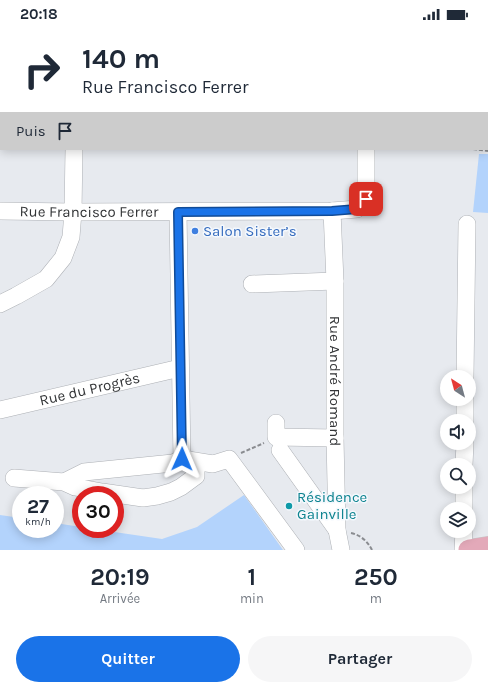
<!DOCTYPE html>
<html lang="fr">
<meta charset="utf-8">
<style>
:root{--surface:#fff;--page:#f6f6f7;--text:#1f2937;--muted:#747a83;--accent:#1a73e8}
body{margin:0;font-family:Karla,sans-serif;background:var(--page);color:var(--text);height:100vh;display:flex;flex-direction:column;font-size:15px;white-space:nowrap}
*{box-sizing:border-box;margin:0}
p{font-size:13px;color:var(--muted)}
.icon{flex:none;width:22px;height:22px;fill:none;stroke:currentColor;stroke-width:2;stroke-linecap:round;stroke-linejoin:round}
.map{position:relative;height:522px;overflow:hidden}
.drawer{display:flex;flex-direction:column;background:var(--surface);flex:1}
.drawer>*{flex:none}
.top-card{position:absolute;left:0px;top:0px;width:488px;height:122px;box-shadow:0 2px 10px #0003;background:#fff;color:var(--text);overflow:hidden}
.needle{width:26px;rotate:324deg}
.controls{position:absolute;left:440px;top:342px;display:grid;gap:8px}
.controls a{display:grid;place-items:center;width:36px;height:36px;border-radius:50%;background:var(--surface);box-shadow:0 2px 10px #0003;font-size:20px}
.speed{position:absolute;left:12px;top:458px;display:flex;gap:8px;font-size:20px;font-weight:700;text-align:center}
.speed>*{display:grid;place-content:center;width:52px;height:52px;border-radius:50%;background:var(--surface);box-shadow:0 2px 10px #0003;line-height:1}
.speed small{font-size:10px;font-weight:400}
.speed .limit{border:6px solid #d22;background:#fff;color:#111}
.pin{position:absolute;display:grid;place-items:center;width:34px;height:34px;color:#fff;margin:-17px;border-radius:8px;box-shadow:0 2px 6px #0006}
.me{position:absolute;width:44px;margin:-22px;rotate:1deg;stroke-linejoin:round;filter:drop-shadow(0 0 3px #0008)}
.turn{display:flex;align-items:center;gap:14px;height:84px;padding:0 16px;font-size:18px}
.turn .icon{width:52px;height:52px;stroke-width:2.5}
.turn b{display:block;font-size:28px;line-height:34px}
.then{display:flex;align-items:center;height:38px;padding:0 16px;background:#0003;gap:8px;font-size:15px}
.eta{display:flex;justify-content:space-evenly;align-items:center;height:68px;text-align:center}
.eta b{font-size:24px;font-weight:700;line-height:28px}
.action{display:flex;gap:8px;margin-top:auto;padding:8px 16px}
.action a{flex:1;height:46px;border-radius:24px;background:var(--accent);color:#fff;font-size:16px;font-weight:700;line-height:46px;text-align:center}
.action a+a{background:var(--page);color:var(--text)}
.status{display:flex;justify-content:space-between;align-items:center;height:28px;padding:0 20px;background:var(--surface);direction:ltr}
.status svg{height:11px;fill:currentColor}
.map>svg:first-child{display:block}
.green{fill:#b3d3fc}
.lines{fill:none;stroke-linecap:round;stroke-linejoin:round}
.minor-casing{stroke:#adb0b5;stroke-width:18}
.major-casing{stroke:#c6c6c7;stroke-width:22}
.path{stroke:#8a8c90;stroke-width:2;stroke-dasharray:4 2;stroke-linecap:butt}
.minor{stroke:#fff;stroke-width:17}
.major{stroke:#e3a9b9;stroke-width:21}
.route-casing{stroke:#114b97;stroke-width:10}
.route{stroke:#1a73e8;stroke-width:7}
.shop-dot{fill:#3f7fe0;stroke:#f4f8fd;stroke-width:1.5}
.culture-dot{fill:#0f9aa8;stroke:#f4f8fd;stroke-width:1.5}
.labels{text-anchor:middle;stroke-width:3;stroke-linejoin:round;paint-order:stroke}
.street-label{font-size:15px;fill:#333537;stroke:#f4f8fd}
.shop-label{font-size:15px;fill:#366cbe;stroke:#f4f8fd;text-anchor:start}
.culture-label{font-size:15px;fill:#0d838f;stroke:#f4f8fd;text-anchor:start}
</style>
<div class="status"><b>20:18</b><svg viewBox="0 0 49 12"><path d="M0 12V9h3v3zM5 12V6h3v6zM10 12V3h3v9zM15 12V0h3v12zM26 1h20v11H26zM47 4h2v5h-2z"/></svg></div>
<div class="map">
<svg width="488" height="522" viewBox="0 0 488 522">
<rect width="100%" height="100%" fill="#e7eaef"/>
<!-- green -->
<g class="green">
<path d="M479,126H488V185L473,184Z"/>
<path d="M244,467L283,522H0V487L21,490V501H55V495L81,499V501H94L162,511L197,499Z"/>
</g>
<g class="lines">
<!-- minor casing -->
<g class="minor-casing">
<g id="minor">
<path d="M78,0V1"/>
<path d="M367,1V0"/>
<path d="M487,36L488,29"/>
<path d="M0,51H1"/>
<path d="M487,80L488,65"/>
<path d="M487,96H488"/>
<path id="s1" d="M0,183L73,184L332,183L357,181L366,171V121"/>
<path id="s2" d="M332,183L335,253V410L337,502L341,522"/>
<path d="M178,184L182,431"/>
<path d="M252,256L335,253"/>
<path d="M0,276L16,268L46,251L63,230L71,209L73,184L74,121"/>
<path d="M465,349L467,196"/>
<path id="s3" d="M0,382L180,340"/>
<path d="M465,393V371"/>
<path d="M276,395V409L335,410"/>
<path d="M280,422L337,502"/>
<path d="M182,431L213,436L229,431L296,522"/>
<path d="M464,437L465,415"/>
<path d="M14,450L64,454L75,459L102,464L143,470L157,468L171,464L181,459L196,448V443L193,439L182,431"/>
<path d="M64,454L84,444L173,435L182,431"/>
<path d="M464,481V459"/>
<path d="M463,522L464,503"/>
</g>
</g>
<!-- major casing -->
<g class="major-casing">
<path id="major" d="M469,522L488,519"/>
</g>
<!-- path -->
<g class="path">
<path d="M473,121L488,123"/>
<path d="M241,425L264,415"/>
<path d="M351,505C361,507 368,514 372,522"/>
</g>
<!-- minor -->
<use href="#minor" class="minor"/>
<!-- major -->
<use href="#major" class="major"/>
</g>
<g class="lines">
<!-- route casing -->
<g class="route-casing">
<path id="route" d="M182,431L178,184L332,183L357,181L366,171"/>
</g>
<!-- route -->
<use href="#route" class="route"/>
</g>
<!-- markers -->
<circle class="shop-dot" cx="195" cy="203" r="4"/>
<circle class="culture-dot" cx="289" cy="478" r="4"/>
<g class="labels">
<!-- street labels -->
<g class="street-label">
<text dy="5" stroke="none"><textPath href="#s1" startOffset="89">Rue Francisco Ferrer</textPath></text>
<text dy="5" stroke="none"><textPath href="#s2" startOffset="170">Rue André Romand</textPath></text>
<text dy="5" stroke="none"><textPath href="#s3" startOffset="92">Rue du Progrès</textPath></text>
</g>
<!-- shop labels -->
<g class="shop-label">
<text x="203" y="208">Salon Sister’s</text>
</g>
<!-- culture labels -->
<g class="culture-label">
<text x="297" y="474">Résidence<tspan x="297" dy="17">Gainville</tspan></text>
</g>
</g>
</svg>
<div class="controls">
<a><svg class="needle" viewBox="-14 -14 28 28"><path d="M0-13l5 13h-10z" fill="#e53935"/><path d="M0 13l5-13h-10z" fill="#747a83"/></svg></a>
<a><svg class="icon" aria-label="sound" viewBox="0 0 24 24"><path d="M4 9h4l5-4v14l-5-4H4zM17 9q2 3 0 6"/></svg></a>
<a><svg class="icon" aria-label="search" viewBox="0 0 24 24"><circle cx="10" cy="10" r="6"/><path d="M15 15l6 6"/></svg></a>
<a><svg class="icon" aria-label="layers" viewBox="0 0 24 24"><path d="M12 4l9 5-9 5-9-5zM3 14l9 5 9-5"/></svg></a>
</div>
<div class="speed"><div>27<small>km/h</small></div><div class="limit">30</div></div>
<div class="pin" style="left:366px;top:171px;background:#d93025"><svg class="icon" aria-label="arrive" viewBox="0 0 24 24"><path d="M6 21V4h12l-3 4 3 4H6"/></svg></div>
<svg class="me" style="left:182px;top:431px" viewBox="-20 -20 40 40"><path d="M0-17L14 15 0 8-14 15z" fill="#1a73e8" stroke="#fff" stroke-width="4"/></svg>
<div class="top-card">
<div class="turn"><svg class="icon" aria-label="right" viewBox="0 0 24 24"><path d="M7 20v-9h11M14 6l5 5-5 5"/></svg><div><b>140 m</b>Rue Francisco Ferrer</div></div>
<div class="then">Puis<svg class="icon" aria-label="arrive" viewBox="0 0 24 24"><path d="M6 21V4h12l-3 4 3 4H6"/></svg></div>
</div>
</div>
<section class="drawer">
<div class="eta">
<div><b>20:19</b><p>Arrivée</p></div>
<div><b>1</b><p>min</p></div>
<div><b>250</b><p>m</p></div>
</div>
<div class="action"><a>Quitter</a><a>Partager</a></div>
</section>
